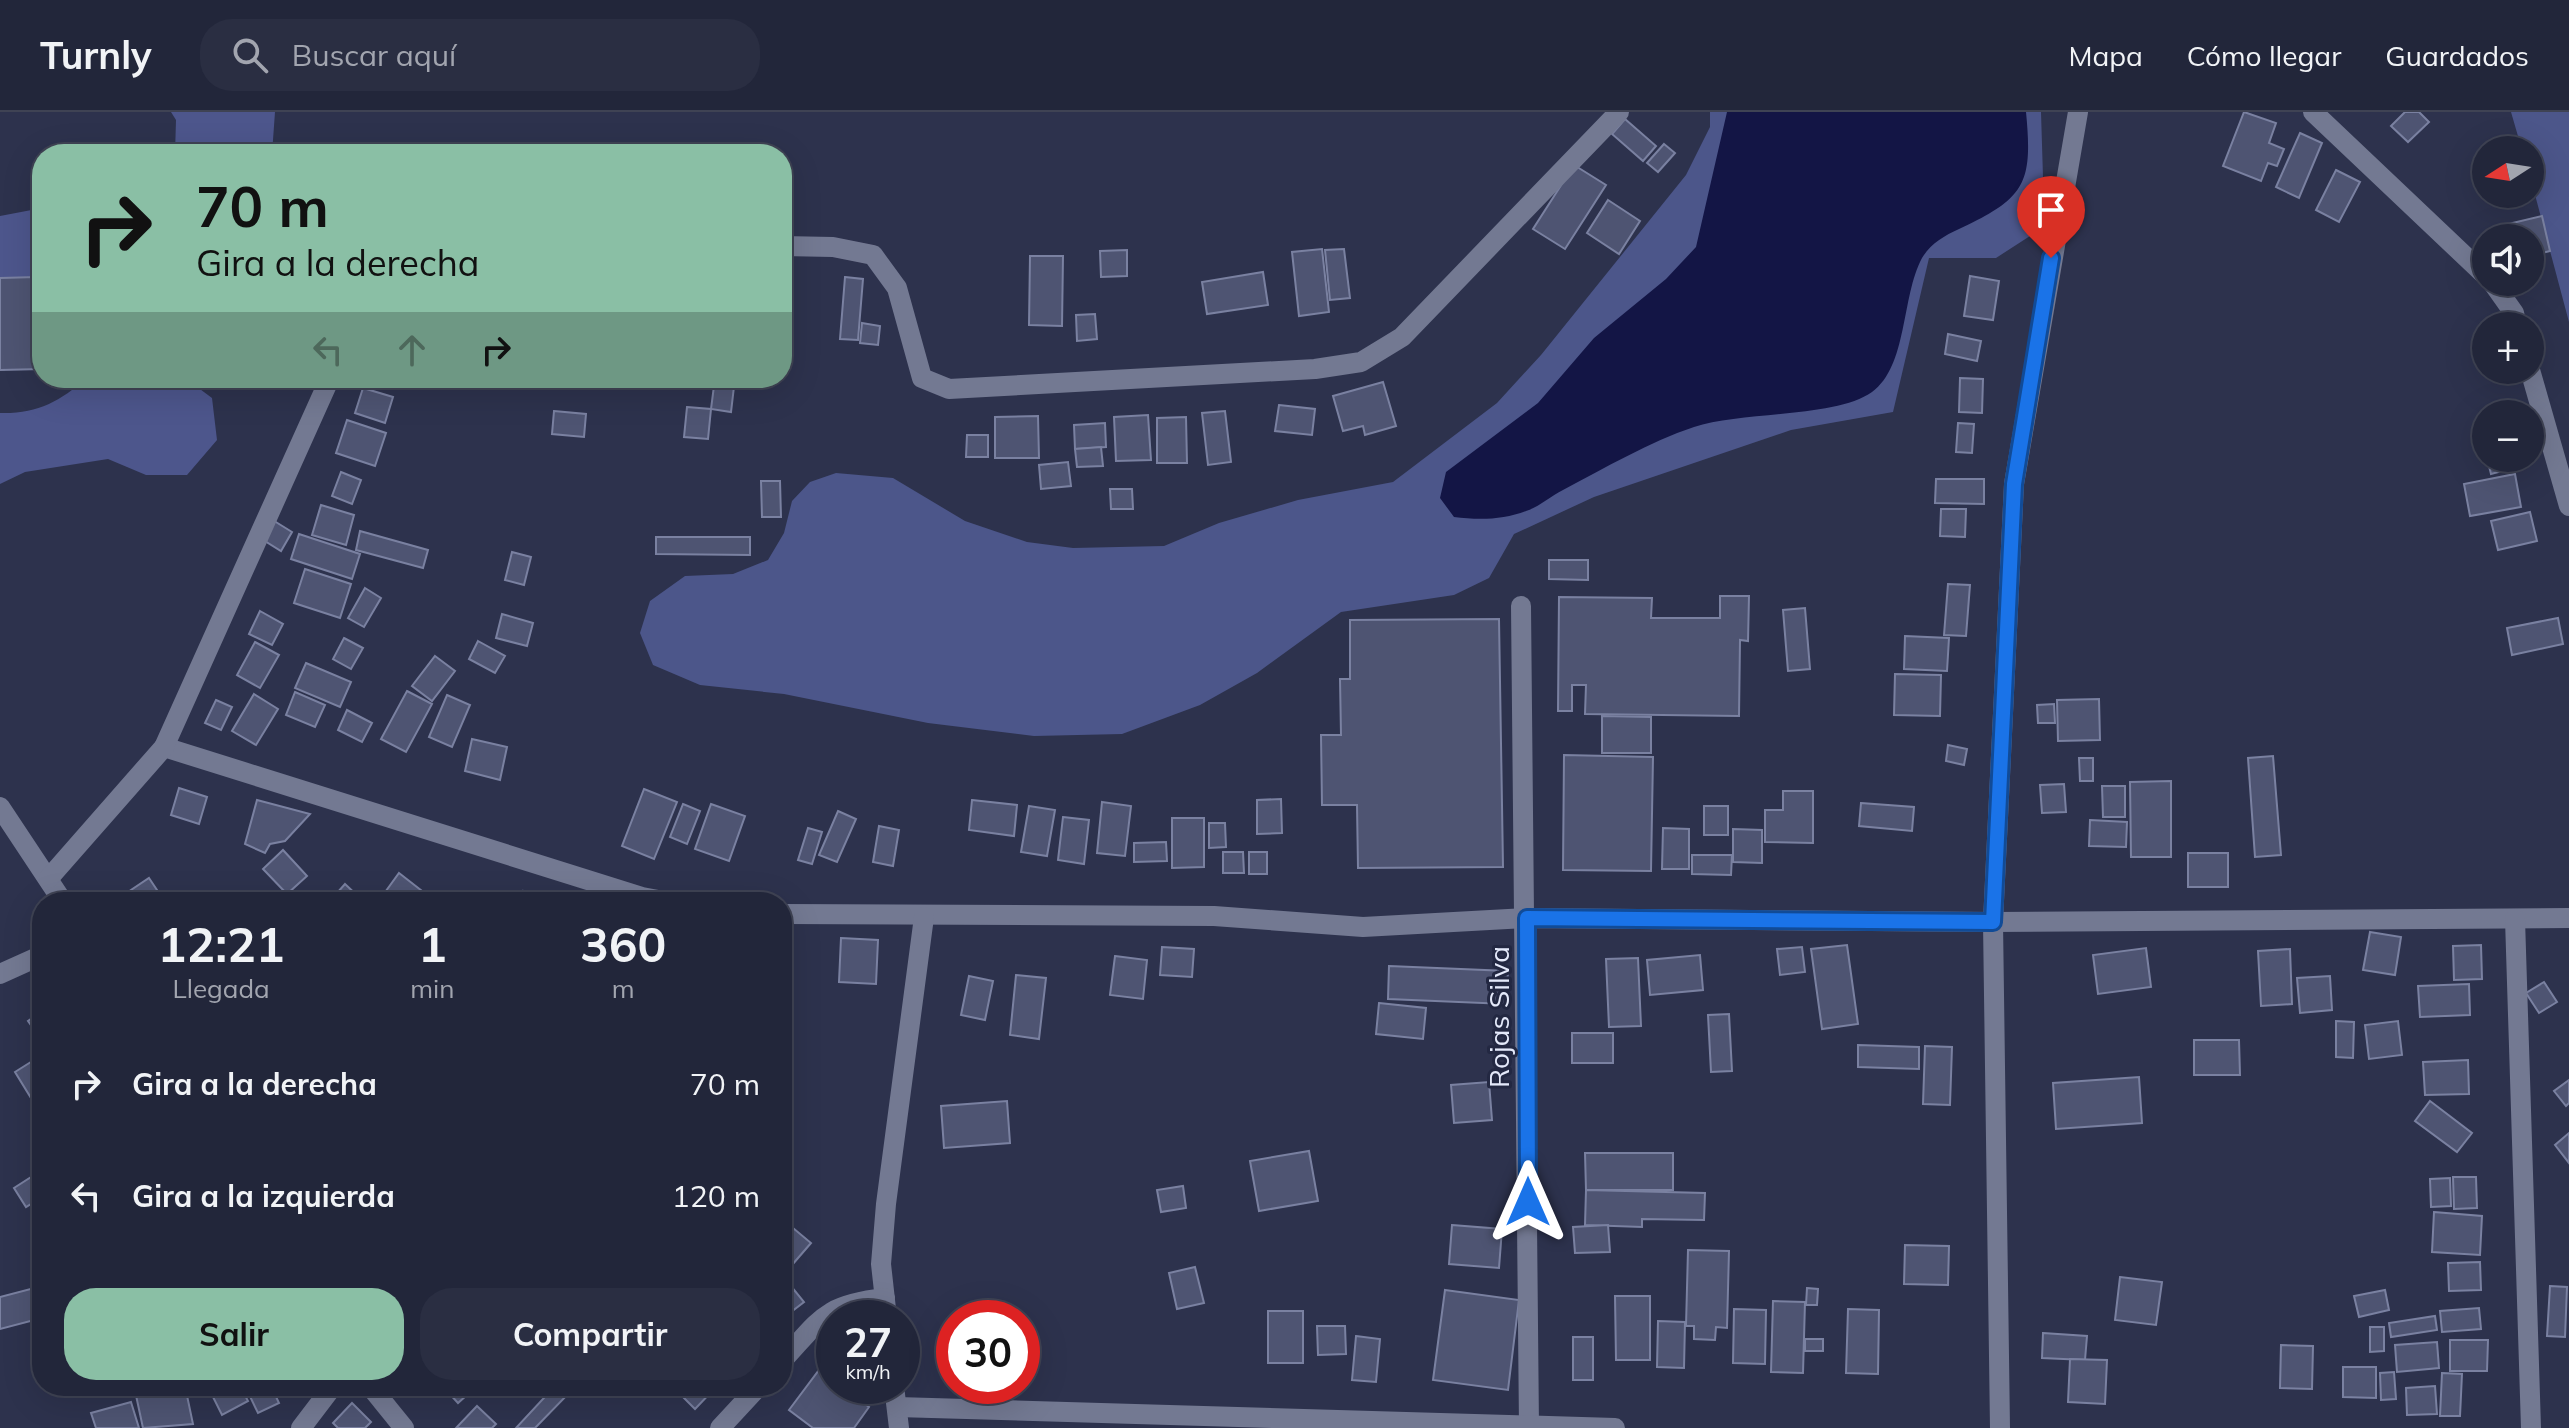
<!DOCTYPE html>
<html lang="es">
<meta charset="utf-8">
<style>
:root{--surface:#22263a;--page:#2a2e42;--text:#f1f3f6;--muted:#a2a5af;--line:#3f4354;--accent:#8abfa5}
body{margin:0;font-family:Mulish,sans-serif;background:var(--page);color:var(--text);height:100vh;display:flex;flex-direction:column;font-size:30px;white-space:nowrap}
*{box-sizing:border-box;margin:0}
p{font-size:26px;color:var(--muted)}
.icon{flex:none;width:44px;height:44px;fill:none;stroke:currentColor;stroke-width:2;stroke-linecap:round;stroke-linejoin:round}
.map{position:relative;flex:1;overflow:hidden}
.drawer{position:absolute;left:32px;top:780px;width:760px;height:504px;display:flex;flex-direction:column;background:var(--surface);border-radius:32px;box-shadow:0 8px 32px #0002,0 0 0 2px var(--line)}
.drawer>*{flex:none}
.top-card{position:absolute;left:32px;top:32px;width:760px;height:244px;border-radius:32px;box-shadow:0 8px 32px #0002,0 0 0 2px var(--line);background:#8abfa5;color:#111;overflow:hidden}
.needle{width:52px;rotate:258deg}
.tools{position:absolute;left:2472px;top:24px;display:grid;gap:16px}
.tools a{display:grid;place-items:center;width:72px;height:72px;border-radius:50%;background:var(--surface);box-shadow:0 8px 32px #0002,0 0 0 2px var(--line);font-size:40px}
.speed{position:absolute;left:816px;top:1188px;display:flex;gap:16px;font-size:40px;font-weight:700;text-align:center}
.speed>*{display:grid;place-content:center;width:104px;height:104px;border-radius:50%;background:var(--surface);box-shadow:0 8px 32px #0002,0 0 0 2px var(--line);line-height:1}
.speed small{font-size:20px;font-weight:400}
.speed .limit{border:12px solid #d22;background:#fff;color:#111}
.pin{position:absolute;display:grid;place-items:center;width:68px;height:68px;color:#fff;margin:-82px -34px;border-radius:50% 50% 50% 0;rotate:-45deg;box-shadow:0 0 8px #0007}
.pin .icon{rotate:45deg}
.me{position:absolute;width:88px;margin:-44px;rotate:0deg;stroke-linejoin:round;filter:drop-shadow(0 0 6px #0008)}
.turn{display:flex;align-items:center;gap:28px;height:168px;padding:0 32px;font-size:36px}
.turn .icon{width:104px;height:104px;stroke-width:2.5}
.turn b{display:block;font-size:56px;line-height:68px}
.lanes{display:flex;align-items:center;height:76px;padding:0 32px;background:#0003;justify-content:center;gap:40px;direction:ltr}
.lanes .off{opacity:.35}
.eta{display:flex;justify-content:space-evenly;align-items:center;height:136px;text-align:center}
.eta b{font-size:48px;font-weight:700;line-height:56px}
.action{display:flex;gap:16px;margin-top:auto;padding:16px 32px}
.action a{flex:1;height:92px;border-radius:32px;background:var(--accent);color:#111;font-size:32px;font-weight:700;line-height:92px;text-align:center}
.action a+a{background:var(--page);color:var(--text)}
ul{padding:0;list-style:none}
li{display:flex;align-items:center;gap:24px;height:112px;padding:0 32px}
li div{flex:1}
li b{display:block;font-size:30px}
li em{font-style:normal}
header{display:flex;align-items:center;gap:48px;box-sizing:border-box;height:112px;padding:0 40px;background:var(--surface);border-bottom:2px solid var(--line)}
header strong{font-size:38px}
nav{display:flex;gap:44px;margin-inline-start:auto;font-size:28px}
.search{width:560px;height:72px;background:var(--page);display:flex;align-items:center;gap:20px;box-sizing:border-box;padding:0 28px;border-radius:32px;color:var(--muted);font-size:30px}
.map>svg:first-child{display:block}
.green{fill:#4c568a}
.forest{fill:#4d568c}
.water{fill:#131545}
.building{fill:#4e5472;stroke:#7a81a1;stroke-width:2}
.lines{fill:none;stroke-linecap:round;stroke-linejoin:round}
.minor{stroke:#737992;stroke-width:20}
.route-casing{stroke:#114b97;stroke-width:20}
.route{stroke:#1a73e8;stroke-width:14}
.labels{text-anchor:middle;stroke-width:6;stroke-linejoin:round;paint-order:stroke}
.street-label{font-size:28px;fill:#e4e9fa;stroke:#232842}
</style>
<header>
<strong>Turnly</strong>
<div class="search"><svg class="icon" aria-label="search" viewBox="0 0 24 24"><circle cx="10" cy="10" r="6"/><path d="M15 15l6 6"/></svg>Buscar aquí</div>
<nav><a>Mapa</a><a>Cómo llegar</a><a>Guardados</a></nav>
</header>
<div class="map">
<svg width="2569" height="1316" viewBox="0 0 2569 1316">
<rect width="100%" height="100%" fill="#2d324d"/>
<!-- green -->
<g class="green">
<path d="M1710,0H2041L2043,65L2030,124L1996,146H1929L1893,300L1791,318L1594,385L1514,422L1489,466L1454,483L1341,500L1257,561L1200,593L1122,622L1034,624L928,611L784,582L700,573L653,553L640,521L650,489L685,464L733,462L768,448L784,421L792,389L810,370L836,361L893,366L965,409L1027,430L1073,436L1164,434L1219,411L1298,388L1393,370L1497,291L1541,243L1686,63L1710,15Z"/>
<path d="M2511,0H2569V210L2530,64V38H2522Z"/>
</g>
<!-- forest -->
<g class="forest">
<path d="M171,0H275L272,42H175L176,8Z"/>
<path d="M42,96V165L0,166V104Z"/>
<path d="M87,266H185L212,286L217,328L187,363H146L108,347L25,360L0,372V301C37,302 59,290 87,266Z"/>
</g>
<!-- water -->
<path class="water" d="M1727,0H2026C2033,72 2025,86 1959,117C1944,124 1931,131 1922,146C1901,185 1908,254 1872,280C1836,306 1741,299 1694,315C1649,330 1605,356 1563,378C1551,384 1539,395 1526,399C1503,408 1478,408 1454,405L1440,386L1446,360L1538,291L1594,226L1666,167L1696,135Z"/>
<!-- building -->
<g class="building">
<path d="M2244,0L2276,11L2269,31L2284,37L2277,54L2268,51L2261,69L2223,54Z"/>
<path d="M2405,0H2419L2429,10L2408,30L2391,14Z"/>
<path d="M1625,7L1656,34L1643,49L1612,22Z"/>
<path d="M2300,21L2322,31L2299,86L2276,75Z"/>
<path d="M1664,32L1675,41L1658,60L1647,51Z"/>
<path d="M1574,53L1606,73L1565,137L1533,117Z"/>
<path d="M2336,58L2360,70L2339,110L2316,98Z"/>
<path d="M1608,88L1640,109L1619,142L1587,121Z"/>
<path d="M2542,104L2550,139L2530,144V126H2507L2504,113Z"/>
<path d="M1322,137L1329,200L1299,204L1292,140Z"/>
<path d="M1344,137L1350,186L1330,188L1325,138Z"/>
<path d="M1127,138V164L1101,165L1100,139Z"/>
<path d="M1030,144H1063L1062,214L1029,213Z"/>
<path d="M1263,160L1268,193L1207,202L1202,170Z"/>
<path d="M1970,164L1999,169L1993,208L1964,204Z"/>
<path d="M36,165L42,257L0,258V166Z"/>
<path d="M845,165L863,167L858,228L840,227Z"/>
<path d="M1095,202L1097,227L1077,229L1076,203Z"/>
<path d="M862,211L880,214L878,233L860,231Z"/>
<path d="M1948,222L1981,229L1977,249L1945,242Z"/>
<path d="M420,266H458L457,274Z"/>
<path d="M715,266H735L731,300L711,297Z"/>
<path d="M1960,266L1983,267L1982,301L1959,300Z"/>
<path d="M1383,270L1396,314L1365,323L1363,314L1343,319L1333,284Z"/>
<path d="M363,276L393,285L385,311L355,301Z"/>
<path d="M1279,293L1315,297L1312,323L1275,319Z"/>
<path d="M687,295L711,297L708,327L684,325Z"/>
<path d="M554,299L586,302L584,325L552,322Z"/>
<path d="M1225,299L1231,350L1208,353L1202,301Z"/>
<path d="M1148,303L1151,348L1116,349L1114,305Z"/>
<path d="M1038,304L1039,346H995V305Z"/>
<path d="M1186,305L1187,351H1157V306Z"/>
<path d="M347,308L386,321L375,354L336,341Z"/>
<path d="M1105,311L1106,335L1075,337L1074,313Z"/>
<path d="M1958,311L1974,312L1972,341L1956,340Z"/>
<path d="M967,323H988V345H966Z"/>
<path d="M1101,335L1103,354L1077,355L1075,337Z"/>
<path d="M2487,346H2515L2517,355L2491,362Z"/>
<path d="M1068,350L1071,374L1041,377L1039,353Z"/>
<path d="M341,360L361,368L352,392L332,384Z"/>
<path d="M2515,362L2521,395L2470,404L2464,372Z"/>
<path d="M1936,367H1984V392L1935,391Z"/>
<path d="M761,369H780L781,405H762Z"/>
<path d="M1110,377H1132L1133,397H1111Z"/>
<path d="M321,393L354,403L346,433L312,423Z"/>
<path d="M1941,397H1966L1965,425L1940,424Z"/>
<path d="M2530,400L2537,429L2498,438L2491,409Z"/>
<path d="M271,407L292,420L281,439L260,426Z"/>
<path d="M360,419L428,438L423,456L356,438Z"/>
<path d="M299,422L360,442L352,467L291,447Z"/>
<path d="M656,425H750V443L656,442Z"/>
<path d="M512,440L531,445L524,473L505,468Z"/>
<path d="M1549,448H1588V468L1549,467Z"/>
<path d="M305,457L351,472L340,506L294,491Z"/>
<path d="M1948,472L1970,473L1966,524L1944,523Z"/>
<path d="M365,476L381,486L364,515L348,506Z"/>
<path d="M1720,484H1749L1748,529L1740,528L1739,604L1585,602L1586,573H1572V599H1558L1559,485L1652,486L1651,506H1720Z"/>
<path d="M1805,496L1810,557L1788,559L1783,498Z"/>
<path d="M260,499L283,512L272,533L249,522Z"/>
<path d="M502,502L533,511L527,534L496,526Z"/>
<path d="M2558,506L2563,532L2512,543L2507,516Z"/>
<path d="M1499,507L1503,755L1358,756L1357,693H1322L1321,623H1341L1340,567H1350V508Z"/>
<path d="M1905,524L1949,526L1947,559L1904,557Z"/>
<path d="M344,526L363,536L351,557L333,547Z"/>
<path d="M478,529L505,544L495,561L469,547Z"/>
<path d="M255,530L279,543L260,576L237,563Z"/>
<path d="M435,544L455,559L432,589L412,574Z"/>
<path d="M306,551L351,570L340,595L295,576Z"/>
<path d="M1895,562L1941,563L1940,604L1894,603Z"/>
<path d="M407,579L432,592L406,640L381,627Z"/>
<path d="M295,580L325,593L315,615L286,603Z"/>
<path d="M254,582L278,597L256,633L232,619Z"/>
<path d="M447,583L470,593L452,635L429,625Z"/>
<path d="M2099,587L2100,628L2058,629L2057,588Z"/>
<path d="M216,588L232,595L221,618L205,611Z"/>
<path d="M2054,592L2055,611H2038L2037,593Z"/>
<path d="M347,598L372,611L362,630L338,618Z"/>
<path d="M1602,604L1651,605V641H1602Z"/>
<path d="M472,627L507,635L500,668L465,659Z"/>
<path d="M1948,633L1967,637L1964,653L1946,649Z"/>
<path d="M1564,643L1653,645L1651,759L1563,758Z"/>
<path d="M2273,644L2281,743L2255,745L2248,646Z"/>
<path d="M2079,646H2093V669H2080Z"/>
<path d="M2171,669V745H2131L2130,670Z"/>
<path d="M2064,672L2066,700L2042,701L2040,673Z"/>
<path d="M2102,674H2125V705H2103Z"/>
<path d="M179,676L207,685L199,712L171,703Z"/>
<path d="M644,677L677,690L654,747L622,734Z"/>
<path d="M1783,679H1813V731L1765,730V698H1783Z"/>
<path d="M1281,687L1282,721L1257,722V688Z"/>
<path d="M257,688L310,702L285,729L270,732L265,741L245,732Z"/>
<path d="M972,688L1017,693L1014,724L969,718Z"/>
<path d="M1102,690L1131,694L1125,744L1097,741Z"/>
<path d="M1861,691L1914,695L1912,719L1859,714Z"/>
<path d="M683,692L700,699L687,732L670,725Z"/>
<path d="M711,692L745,704L729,749L695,737Z"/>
<path d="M1029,694L1055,698L1047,744L1021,740Z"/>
<rect x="1704" y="694" width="24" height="29"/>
<path d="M838,699L856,707L837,750L819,743Z"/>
<path d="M1063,705L1089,708L1084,752L1058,748Z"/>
<path d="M1172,706H1204V755L1172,756Z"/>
<path d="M2090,708L2127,710L2126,735L2089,734Z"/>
<path d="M1209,711H1225L1226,735L1209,736Z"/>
<path d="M879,714L899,718L893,754L873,750Z"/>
<path d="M808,716L822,720L812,752L798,748Z"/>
<path d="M1663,716L1689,717V757H1662Z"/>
<path d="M1733,717L1762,718V751L1733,750Z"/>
<path d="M1166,730L1167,749L1134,750V731Z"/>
<path d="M283,738L307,764L287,782L263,757Z"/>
<path d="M1223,740H1243L1244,761H1223Z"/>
<rect x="1249" y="740" width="18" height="22"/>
<rect x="2188" y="741" width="40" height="34"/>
<path d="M1692,743H1732L1731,763L1692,762Z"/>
<path d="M399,761L422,779L414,790H378Z"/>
<path d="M149,766L165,790H130L125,782Z"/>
<path d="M345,772L362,788L361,790H329Z"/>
<path d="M523,779L536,790H514Z"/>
<path d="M2370,820L2401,825L2395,863L2363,858Z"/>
<path d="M841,826L878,828L876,872L839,870Z"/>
<path d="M1847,833L1858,912L1822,917L1811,837Z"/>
<path d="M2481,833L2482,867L2454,868L2453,834Z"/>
<path d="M1162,835L1194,837L1192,865L1160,863Z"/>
<path d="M1802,835L1805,860L1780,863L1777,837Z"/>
<path d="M2146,836L2151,875L2098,882L2093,843Z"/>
<path d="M2290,837L2292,892L2261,894L2258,839Z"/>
<path d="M1700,843L1703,878L1650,883L1647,848Z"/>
<path d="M1115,844L1147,848L1143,887L1110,883Z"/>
<path d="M1638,846L1641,914L1609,915L1606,847Z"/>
<path d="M1389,854L1508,859L1506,892L1388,887Z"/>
<path d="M1016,863L1046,866L1039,927L1010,923Z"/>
<path d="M969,864L993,869L985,908L961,903Z"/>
<path d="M2330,864L2332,898L2300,901L2297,866Z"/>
<path d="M2544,870L2557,890L2539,901L2526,881Z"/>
<path d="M2469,872L2470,903L2420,905L2418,874Z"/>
<path d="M1379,891L1426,896L1423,927L1376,922Z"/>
<path d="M42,899V924L40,926L28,909Z"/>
<path d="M1729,902L1732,959L1711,960L1708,903Z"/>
<path d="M2336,909L2354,910L2353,946L2336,945Z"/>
<path d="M2398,909L2402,943L2369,947L2365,913Z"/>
<rect x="1572" y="921" width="41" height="30"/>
<path d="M2194,928H2239L2240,963H2194Z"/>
<path d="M1858,933L1919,935V957L1858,955Z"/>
<path d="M1925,934L1952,935L1950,993L1923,992Z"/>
<path d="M42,943V997L39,999L15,960Z"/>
<path d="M2468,948L2469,982L2425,983L2423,950Z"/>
<path d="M2139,965L2142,1011L2056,1017L2053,971Z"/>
<path d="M2569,968V991L2566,994L2554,979Z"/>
<path d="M1489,970L1492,1008L1454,1011L1451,973Z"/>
<path d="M1007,989L1010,1031L944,1036L941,994Z"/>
<path d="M2430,989L2472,1021L2457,1040L2415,1009Z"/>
<path d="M2569,1021V1051L2555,1033Z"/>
<path d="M1309,1039L1318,1089L1259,1099L1250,1049Z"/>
<path d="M1585,1041H1673V1078H1586Z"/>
<path d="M39,1060L42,1085L26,1095L14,1076Z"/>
<path d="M2453,1065H2476L2477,1096L2454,1097Z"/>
<path d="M2450,1066L2451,1094L2431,1095L2430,1067Z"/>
<path d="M1183,1074L1186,1096L1161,1100L1157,1078Z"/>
<path d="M1586,1078L1705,1081L1704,1108L1642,1107V1115L1585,1113Z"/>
<path d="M2434,1100L2482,1104L2480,1143L2432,1140Z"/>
<path d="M787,1111L811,1131L792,1153L782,1145V1117Z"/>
<path d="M1452,1113L1502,1117L1499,1156L1449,1152Z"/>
<path d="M1608,1113L1610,1140L1575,1141L1573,1115Z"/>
<path d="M1905,1133L1949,1134L1948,1173L1904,1172Z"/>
<path d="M1688,1138L1729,1139L1727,1216L1716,1215L1715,1228L1694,1227V1214H1686Z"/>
<path d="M2480,1150L2481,1178L2449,1179L2448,1151Z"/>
<path d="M1195,1155L1204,1191L1177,1197L1169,1161Z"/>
<path d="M782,1163L804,1190L782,1207Z"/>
<path d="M2120,1165L2162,1170L2156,1213L2115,1208Z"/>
<path d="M42,1174V1206L0,1217V1185Z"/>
<path d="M2550,1174L2567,1175L2565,1225L2547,1224Z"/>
<path d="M1807,1176L1818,1177L1817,1193H1806Z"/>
<path d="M1445,1178L1519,1188L1508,1278L1433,1268Z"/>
<path d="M2385,1178L2389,1198L2359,1205L2354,1184Z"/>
<path d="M1615,1184H1650V1248H1616Z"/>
<path d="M1773,1189L1805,1190L1803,1261L1771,1260Z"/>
<path d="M2479,1196L2481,1217L2442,1220L2440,1199Z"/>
<path d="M1734,1197L1766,1198L1765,1252L1733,1251Z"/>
<path d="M1848,1197L1879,1198L1878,1262L1846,1261Z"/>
<rect x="1268" y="1199" width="35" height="52"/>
<path d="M2435,1204L2437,1218L2391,1225L2389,1211Z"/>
<path d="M1658,1209L1685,1210L1684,1256L1657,1255Z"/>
<path d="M1317,1214H1345L1346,1242L1318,1243Z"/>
<path d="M2370,1215H2384V1239L2370,1240Z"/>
<path d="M2043,1221L2087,1224L2085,1248L2042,1246Z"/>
<path d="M1356,1224L1380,1227L1376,1270L1352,1268Z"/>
<rect x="1573" y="1225" width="20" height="43"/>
<rect x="1805" y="1227" width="18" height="12"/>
<path d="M2450,1228H2488L2487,1259H2450Z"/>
<path d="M2437,1230L2439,1256L2397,1260L2395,1233Z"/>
<path d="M2281,1233L2313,1234L2312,1277L2280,1276Z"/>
<path d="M2070,1247L2107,1248L2105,1292L2068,1290Z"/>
<path d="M2343,1255H2376V1286L2343,1285Z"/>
<path d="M819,1258L834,1269V1274H841L869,1295L854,1316H813L789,1298Z"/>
<path d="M2394,1260L2396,1287L2381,1288L2380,1261Z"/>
<path d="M2442,1261L2462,1262L2460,1304H2440Z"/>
<path d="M134,1274H185L193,1312L143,1316Z"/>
<path d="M240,1274L248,1289L222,1303L208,1275Z"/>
<path d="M245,1274H271L279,1291L258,1301Z"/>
<path d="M452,1274H477L458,1291L447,1279Z"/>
<path d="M555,1274L575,1275L535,1316H516Z"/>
<path d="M672,1274H717L695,1297Z"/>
<path d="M2435,1274L2437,1302L2407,1303L2406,1276Z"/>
<path d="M131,1290L139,1316H96L91,1301Z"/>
<path d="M352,1291L371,1310L365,1316H338L333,1311Z"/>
<path d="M477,1294L496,1312L492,1316H456Z"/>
</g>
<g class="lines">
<!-- minor -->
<g class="minor">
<path d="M2313,0L2486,164"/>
<path d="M782,134L833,135L873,143L897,176L922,266L949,277L1315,257L1361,250L1402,225L1619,0"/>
<path d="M2492,170L2514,201L2517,214"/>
<path d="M2530,258L2569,394"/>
<path d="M1521,494L1529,1316"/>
<path d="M164,635L642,785L669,790"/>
<path d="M0,695L63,790"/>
<path d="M49,766L164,635L330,266"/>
<path d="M782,802L1214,804L1363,815L1527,806L1993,810L2569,806"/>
<path d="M2515,807L2531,1316"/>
<path d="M0,862L42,843"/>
<path d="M887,1206L881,1152L886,1092L924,805"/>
<path d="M782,1249C822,1206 824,1193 885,1186"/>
<path d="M370,1274L404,1316"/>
<path d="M894,1274L899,1316"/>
<path d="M897,1295L1615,1316"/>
<path d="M301,1316L333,1274"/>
<path d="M720,1316L759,1274"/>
<path d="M2000,1316L1993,810L2014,372L2078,0"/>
</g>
</g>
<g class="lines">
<!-- route casing -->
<g class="route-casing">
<path id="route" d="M1528,1090L1527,806L1993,810L2014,372L2051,146"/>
</g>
<!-- route -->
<use href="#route" class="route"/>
</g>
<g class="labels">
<!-- street labels -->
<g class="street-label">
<text transform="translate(1499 905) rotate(-90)" y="10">Rojas Silva</text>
</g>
</g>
</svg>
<div class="tools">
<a><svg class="needle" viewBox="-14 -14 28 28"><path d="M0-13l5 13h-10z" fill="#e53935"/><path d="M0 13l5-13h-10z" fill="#a2a5af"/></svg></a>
<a><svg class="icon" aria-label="sound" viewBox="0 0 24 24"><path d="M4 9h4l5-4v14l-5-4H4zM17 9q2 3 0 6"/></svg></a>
<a>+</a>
<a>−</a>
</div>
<div class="speed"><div>27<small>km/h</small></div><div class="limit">30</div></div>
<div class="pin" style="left:2051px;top:146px;background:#d93025"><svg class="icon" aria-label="arrive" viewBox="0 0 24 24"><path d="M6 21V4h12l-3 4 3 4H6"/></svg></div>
<svg class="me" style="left:1528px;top:1090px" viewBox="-20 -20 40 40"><path d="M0-17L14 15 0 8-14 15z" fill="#1a73e8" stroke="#fff" stroke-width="4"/></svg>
<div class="top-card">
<div class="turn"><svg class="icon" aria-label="right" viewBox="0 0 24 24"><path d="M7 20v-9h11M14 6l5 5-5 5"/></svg><div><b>70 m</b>Gira a la derecha</div></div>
<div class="lanes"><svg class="icon off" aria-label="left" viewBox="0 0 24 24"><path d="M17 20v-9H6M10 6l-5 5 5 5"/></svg><svg class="icon off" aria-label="ahead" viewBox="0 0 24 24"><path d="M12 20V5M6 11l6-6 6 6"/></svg><svg class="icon" aria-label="right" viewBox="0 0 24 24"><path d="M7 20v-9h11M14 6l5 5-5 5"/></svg></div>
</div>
<section class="drawer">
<div class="eta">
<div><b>12:21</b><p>Llegada</p></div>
<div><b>1</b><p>min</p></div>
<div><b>360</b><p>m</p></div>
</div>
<ul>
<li><svg class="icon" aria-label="right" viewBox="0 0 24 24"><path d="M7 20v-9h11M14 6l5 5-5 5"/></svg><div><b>Gira a la derecha</b></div><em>70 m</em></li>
<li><svg class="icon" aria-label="left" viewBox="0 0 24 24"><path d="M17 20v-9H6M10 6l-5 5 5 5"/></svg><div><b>Gira a la izquierda</b></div><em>120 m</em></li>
</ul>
<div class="action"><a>Salir</a><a>Compartir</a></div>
</section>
</div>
